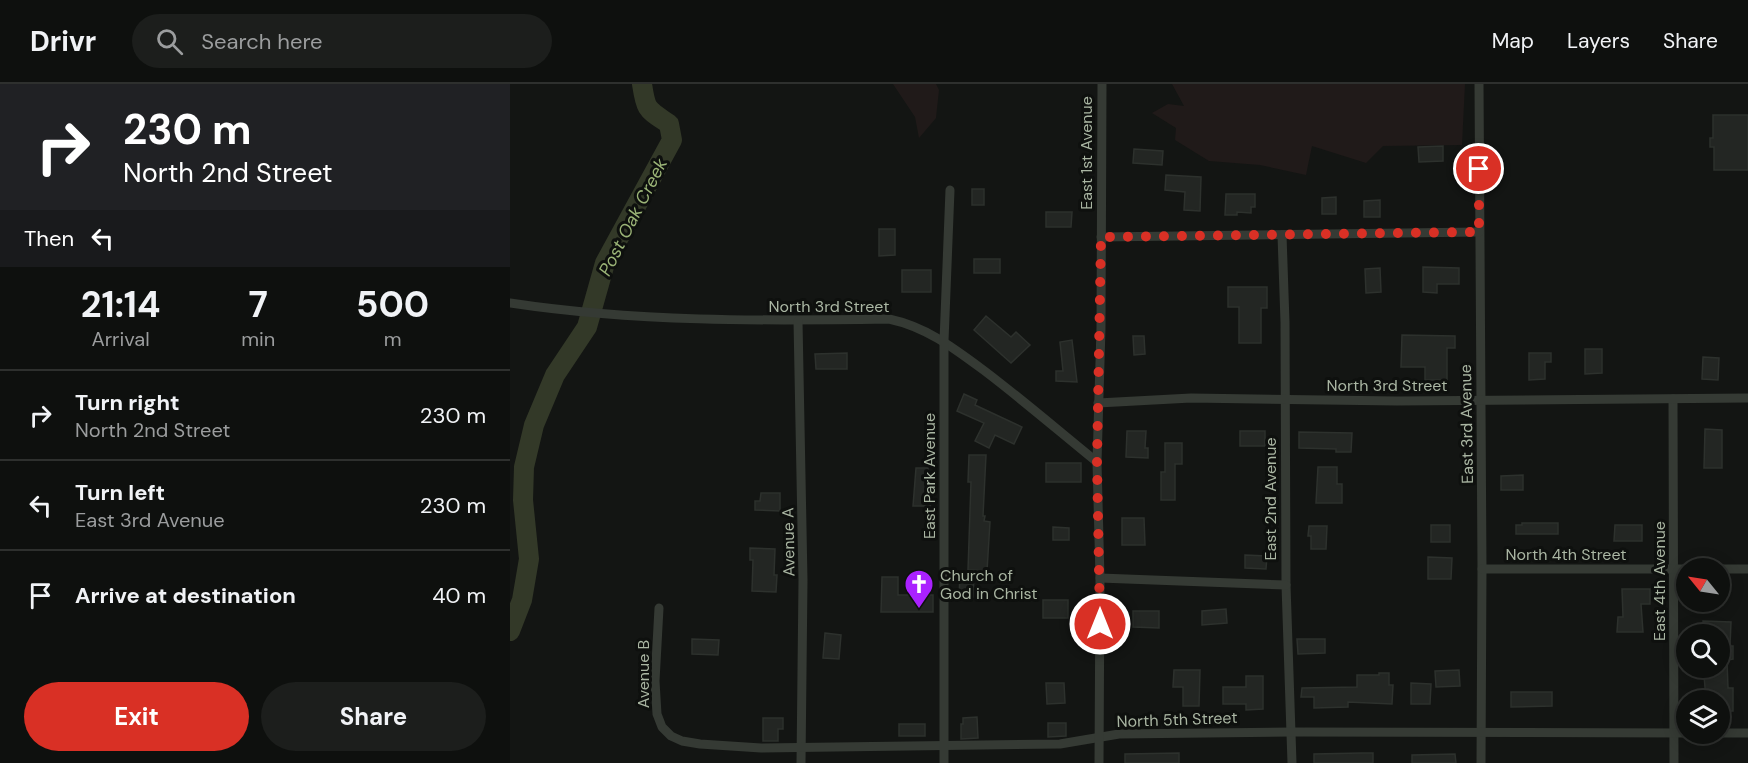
<!DOCTYPE html>
<style>
:root{--surface:#0e100e;--page:#1c1e1c;--text:#f1f3f6;--muted:#9b9d9e;--line:#2e302e;--accent:#d93025}
body{margin:0;font-family:"DM Sans",sans-serif;background:var(--page);color:var(--text);height:100vh;display:flex;flex-direction:column;font-size:22px;white-space:nowrap}
*{box-sizing:border-box;margin:0}
p{font-size:20px;color:var(--muted)}
.icon{flex:none;width:33px;height:33px;fill:none;stroke:currentColor;stroke-width:2;stroke-linecap:round;stroke-linejoin:round}
.map{position:relative;flex:1;overflow:hidden}
.side{display:flex;flex-direction:column;background:var(--surface);width:510px}
.side>*{flex:none}
.top-card{background:#202124;color:#fff;overflow:hidden}
.needle{width:39px;rotate:300deg}
.tools{position:absolute;left:1166px;top:474px;display:grid;gap:12px}
.tools a{display:grid;place-items:center;width:54px;height:54px;border-radius:50%;background:var(--surface);box-shadow:0 3px 15px #0003,0 0 0 2px var(--line);font-size:30px}
.pin{position:absolute;display:grid;place-items:center;width:51px;height:51px;color:#fff;margin:-26px;border:3px solid #fff;border-radius:50%;box-shadow:0 2px 6px #0007}
.me{position:absolute;width:66px;margin:-33px;rotate:0deg;stroke-linejoin:round;filter:drop-shadow(0 0 4px #0008)}
.turn{display:flex;align-items:center;gap:21px;height:126px;padding:0 24px;font-size:27px}
.turn .icon{width:78px;height:78px;stroke-width:2.5}
.turn b{display:block;font-size:42px;line-height:51px}
.then{display:flex;align-items:center;height:57px;padding:0 24px;background:#0003;gap:12px;font-size:22px}
.eta{display:flex;justify-content:space-evenly;align-items:center;height:102px;text-align:center}
.eta b{font-size:36px;font-weight:700;line-height:42px}
.cta{display:flex;gap:12px;margin-top:auto;padding:12px 24px}
.cta a{flex:1;height:69px;border-radius:36px;background:var(--accent);color:#fff;font-size:24px;font-weight:700;line-height:69px;text-align:center}
.cta a+a{background:var(--page);color:var(--text)}
ul{padding:0;list-style:none}
li{display:flex;align-items:center;gap:18px;height:90px;padding:0 24px;border-top:2px solid var(--line)}
li div{flex:1}
li b{display:block;font-size:22px}
li em{font-style:normal}
header{display:flex;align-items:center;gap:36px;box-sizing:border-box;height:84px;padding:0 30px;background:var(--surface);border-bottom:2px solid var(--line)}
header strong{font-size:28px}
nav{display:flex;gap:33px;margin-inline-start:auto;font-size:21px}
.search{width:420px;height:54px;background:var(--page);display:flex;align-items:center;gap:15px;box-sizing:border-box;padding:0 21px;border-radius:33px;color:var(--muted);font-size:22px}
main{display:flex;flex:1;min-height:0}
.map>svg:first-child{display:block}
.green{fill:#201a19}
.lines{fill:none;stroke-linecap:round;stroke-linejoin:round}
.river{stroke:#333928;stroke-width:20}
.building{fill:#232623;stroke:#2d312d;stroke-width:1.5}
.minor{stroke:#353a34;stroke-width:9}
.route{stroke:#d93025;stroke-width:10;stroke-dasharray:0 18}
.labels{text-anchor:middle;stroke-width:6;stroke-linejoin:round;paint-order:stroke}
.street-label{font-size:16px;fill:#aab6a3;stroke:#0e100e}
.poi-label{font-size:16px;fill:#aab6a3;stroke:#0e100e;text-anchor:start}
.water-label{font-size:18px;font-style:italic;fill:#9bb477;stroke:#0e100e}
</style>
<header>
<strong>Drivr</strong>
<div class="search"><svg class="icon" aria-label="search" viewBox="0 0 24 24"><circle cx="10" cy="10" r="6"/><path d="M15 15l6 6"/></svg>Search here</div>
<nav><a>Map</a><a>Layers</a><a>Share</a></nav>
</header>
<main>
<section class="side">
<div class="top-card">
<div class="turn"><svg class="icon" aria-label="right" viewBox="0 0 24 24"><path d="M7 20v-9h11M14 6l5 5-5 5"/></svg><div><b>230 m</b>North 2nd Street</div></div>
<div class="then">Then<svg class="icon" aria-label="left" viewBox="0 0 24 24"><path d="M17 20v-9H6M10 6l-5 5 5 5"/></svg></div>
</div>
<div class="eta">
<div><b>21:14</b><p>Arrival</p></div>
<div><b>7</b><p>min</p></div>
<div><b>500</b><p>m</p></div>
</div>
<ul>
<li><svg class="icon" aria-label="right" viewBox="0 0 24 24"><path d="M7 20v-9h11M14 6l5 5-5 5"/></svg><div><b>Turn right</b><p>North 2nd Street</p></div><em>230 m</em></li>
<li><svg class="icon" aria-label="left" viewBox="0 0 24 24"><path d="M17 20v-9H6M10 6l-5 5 5 5"/></svg><div><b>Turn left</b><p>East 3rd Avenue</p></div><em>230 m</em></li>
<li><svg class="icon" aria-label="arrive" viewBox="0 0 24 24"><path d="M6 21V4h12l-3 4 3 4H6"/></svg><div><b>Arrive at destination</b></div><em>40 m</em></li>
</ul>
<div class="cta"><a>Exit</a><a>Share</a></div>
</section>
<div class="map">
<svg width="1238" height="679" viewBox="0 0 1238 679">
<rect width="100%" height="100%" fill="#131513"/>
<!-- green -->
<g class="green">
<path d="M383,0H426L429,6L426,34L409,54L405,33Z"/>
<path d="M662,0H955L952,61L873,62L856,79L802,62L796,91L750,81L699,77L665,56L666,44L642,29L658,20L674,22Z"/>
</g>
<g class="lines">
<!-- river -->
<path class="river" d="M0,547L12,516L19,475L13,416L14,383L24,341L45,291L77,243L95,179L162,56L159,40C137,25 136,27 132,0"/>
</g>
<!-- building -->
<g class="building">
<path d="M1203,31H1238V86H1204V63H1200V54H1203Z"/>
<path d="M933,62V77L909,78L908,63Z"/>
<path d="M624,65L653,67L652,81L623,79Z"/>
<path d="M656,91L691,93L690,127L674,126L675,108L655,106Z"/>
<rect x="462" y="105" width="12" height="16"/>
<path d="M716,110H745V123H741V129L727,128V131H715Z"/>
<path d="M826,113V130H812V114Z"/>
<path d="M870,116V133H854V117Z"/>
<path d="M536,128H562L561,143H536Z"/>
<path d="M369,145H385V171L369,172Z"/>
<rect x="464" y="175" width="26" height="14"/>
<path d="M913,183L949,184V200H927V209L913,208Z"/>
<path d="M870,184L871,208L856,209L855,185Z"/>
<rect x="392" y="186" width="29" height="22"/>
<path d="M718,203H757V224H751V259H729V223H718Z"/>
<path d="M476,232L501,253L506,248L520,261L501,279L464,246Z"/>
<path d="M892,251L945,252V264H937V296H915V283H891Z"/>
<path d="M623,252H634L635,270L624,271Z"/>
<path d="M562,256L567,298L546,297V287H553L550,258Z"/>
<path d="M1075,265H1092V289L1075,290Z"/>
<path d="M337,269V285H306L305,270Z"/>
<path d="M1019,269H1041V278H1035V295L1019,296Z"/>
<path d="M1193,273L1209,274L1208,296L1192,295Z"/>
<path d="M454,310L467,316L465,321L512,343L504,360L485,351L479,364L465,357L474,339L447,327Z"/>
<path d="M1195,345L1212,346V384H1194Z"/>
<path d="M617,347H636L635,364H638V374L616,373Z"/>
<rect x="730" y="347" width="25" height="15"/>
<path d="M789,348L842,349L841,368H826V365L789,364Z"/>
<path d="M655,359H672V380H665V416H651V388H655Z"/>
<path d="M459,371H476L473,432H475L474,437L480,438L477,487L458,486L461,398H458Z"/>
<rect x="536" y="379" width="35" height="19"/>
<path d="M808,383H827V400H832V419H806Z"/>
<path d="M406,384H418V408H421L420,422H403Z"/>
<path d="M1013,391V406H991V392Z"/>
<path d="M251,409H270V427L245,426V417H250Z"/>
<path d="M612,434H634L635,461H612Z"/>
<path d="M1012,439H1048V450H1006V441H1012Z"/>
<rect x="921" y="441" width="19" height="17"/>
<path d="M1105,441H1132V457H1104Z"/>
<path d="M799,442H817L816,465H801V452H798Z"/>
<path d="M543,443L559,444V456H543Z"/>
<path d="M240,464L265,465L264,491H267L266,508L242,507L243,476H240Z"/>
<path d="M735,471L757,472L756,485L735,484Z"/>
<path d="M918,473L942,474L941,495H918Z"/>
<path d="M450,491H464L463,513H449Z"/>
<path d="M372,493H388V511H423V528H371Z"/>
<path d="M1112,505H1140V520H1131L1133,548H1107L1108,533H1113Z"/>
<rect x="533" y="516" width="25" height="18"/>
<path d="M716,525L717,539L692,541V527Z"/>
<path d="M623,527H649V544L623,543Z"/>
<path d="M1193,537L1221,538L1220,562H1223V575L1217,576L1218,604H1223V627H1209V616H1196L1194,591L1202,590L1201,585L1209,584V550H1193Z"/>
<path d="M315,549L331,551L329,575L313,574Z"/>
<path d="M182,555L209,556L208,571L182,570Z"/>
<path d="M787,555H815V569L788,570Z"/>
<path d="M664,586H690L689,622H673V603H663Z"/>
<path d="M949,586L950,602L926,603L925,587Z"/>
<path d="M869,589H879V601H883L882,620L838,618V623L804,624V613H791L792,604L847,603V591H869Z"/>
<path d="M736,592H753V625L736,626V620H713V603H736Z"/>
<path d="M536,599H554L555,619L537,620Z"/>
<path d="M901,599L921,600L920,620H901Z"/>
<path d="M1001,608H1042V622L1001,623Z"/>
<path d="M467,633L468,654L451,655V640H453V634Z"/>
<path d="M253,634H273V645H268V657H253Z"/>
<path d="M538,639H556V652L538,653Z"/>
<rect x="389" y="640" width="26" height="12"/>
<path d="M669,669V679H615V670Z"/>
<path d="M852,669H863V679H804V670Z"/>
<path d="M945,670L946,679H902V671Z"/>
</g>
<g class="lines">
<!-- minor -->
<g class="minor">
<path d="M969,0L972,485L971,679"/>
<path d="M772,151L775,238L776,501L782,679"/>
<path d="M591,153L969,148"/>
<path d="M0,219C125,238 253,237 379,235C417,243 445,265 476,288C514,317 550,348 587,378"/>
<path d="M288,237L293,496L291,679"/>
<path d="M1163,315L1164,679"/>
<path d="M588,319L681,314L887,317L1238,314"/>
<path d="M972,485H1176"/>
<path d="M1209,485H1238"/>
<path d="M590,494L776,501"/>
<path d="M149,524L145,597L147,630L152,643L161,652L172,657L190,660L251,664L550,660L609,650L782,648L1176,649"/>
<path d="M1209,649H1238"/>
<path d="M434,679V257L440,106"/>
<path d="M589,679L590,494L587,378L591,244L592,0"/>
</g>
</g>
<g class="lines">
<!-- route -->
<path class="route" d="M590,540L587,378L591,153L969,148V85"/>
</g>
<!-- icons -->
<defs>
<g id="church-pin" transform="scale(1.5)"><path d="M0 17L-7.5 6A9.5 9.5 0 1 1 7.5 6Z" fill="#aa21ff" stroke="#0e100e"/><path d="M-1.2-6h2.4v3.5h3.3v2.4h-3.3V6h-2.4V-.1h-3.3v-2.4h3.3Z" fill="#fff"/></g>
</defs>
<g fill-rule="evenodd">
<use href="#church-pin" x="409" y="500"/>
</g>
<g class="labels">
<!-- street labels -->
<g class="street-label">
<text transform="translate(576 69) rotate(-90)" y="6">East 1st Avenue</text>
<text x="319" y="228">North 3rd Street</text>
<text x="877" y="307">North 3rd Street</text>
<text transform="translate(956 340) rotate(-91)" y="6">East 3rd Avenue</text>
<text transform="translate(419 392) rotate(-90)" y="6">East Park Avenue</text>
<text transform="translate(760 415) rotate(-90)" y="6">East 2nd Avenue</text>
<text transform="translate(278 458) rotate(-91)" y="6">Avenue A</text>
<text x="1056" y="476">North 4th Street</text>
<text transform="translate(1149 497) rotate(-90)" y="6">East 4th Avenue</text>
<text transform="translate(133 590) rotate(-90)" y="6">Avenue B</text>
<text transform="translate(667 635) rotate(-2)" y="6">North 5th Street</text>
</g>
<!-- poi labels -->
<g class="poi-label">
<text x="430" y="497">Church of<tspan x="430" dy="18">God in Christ</tspan></text>
</g>
<!-- water labels -->
<g class="water-label">
<text transform="translate(123 133) rotate(-63)" y="6">Post Oak Creek</text>
</g>
</g>
</svg>
<div class="tools">
<a><svg class="needle" viewBox="-14 -14 28 28"><path d="M0-13l5 13h-10z" fill="#e53935"/><path d="M0 13l5-13h-10z" fill="#9b9d9e"/></svg></a>
<a><svg class="icon" aria-label="search" viewBox="0 0 24 24"><circle cx="10" cy="10" r="6"/><path d="M15 15l6 6"/></svg></a>
<a><svg class="icon" aria-label="layers" viewBox="0 0 24 24"><path d="M12 4l9 5-9 5-9-5zM3 14l9 5 9-5"/></svg></a>
</div>
<div class="pin" style="left:969px;top:85px;background:#d93025"><svg class="icon" aria-label="arrive" viewBox="0 0 24 24"><path d="M6 21V4h12l-3 4 3 4H6"/></svg></div>
<svg class="me" style="left:590px;top:540px" viewBox="-20 -20 40 40"><circle r="17" fill="#d93025" stroke="#fff" stroke-width="3"/><path d="M0-11L8 9 0 5-8 9z" fill="#fff"/></svg>
</div>
</main>
